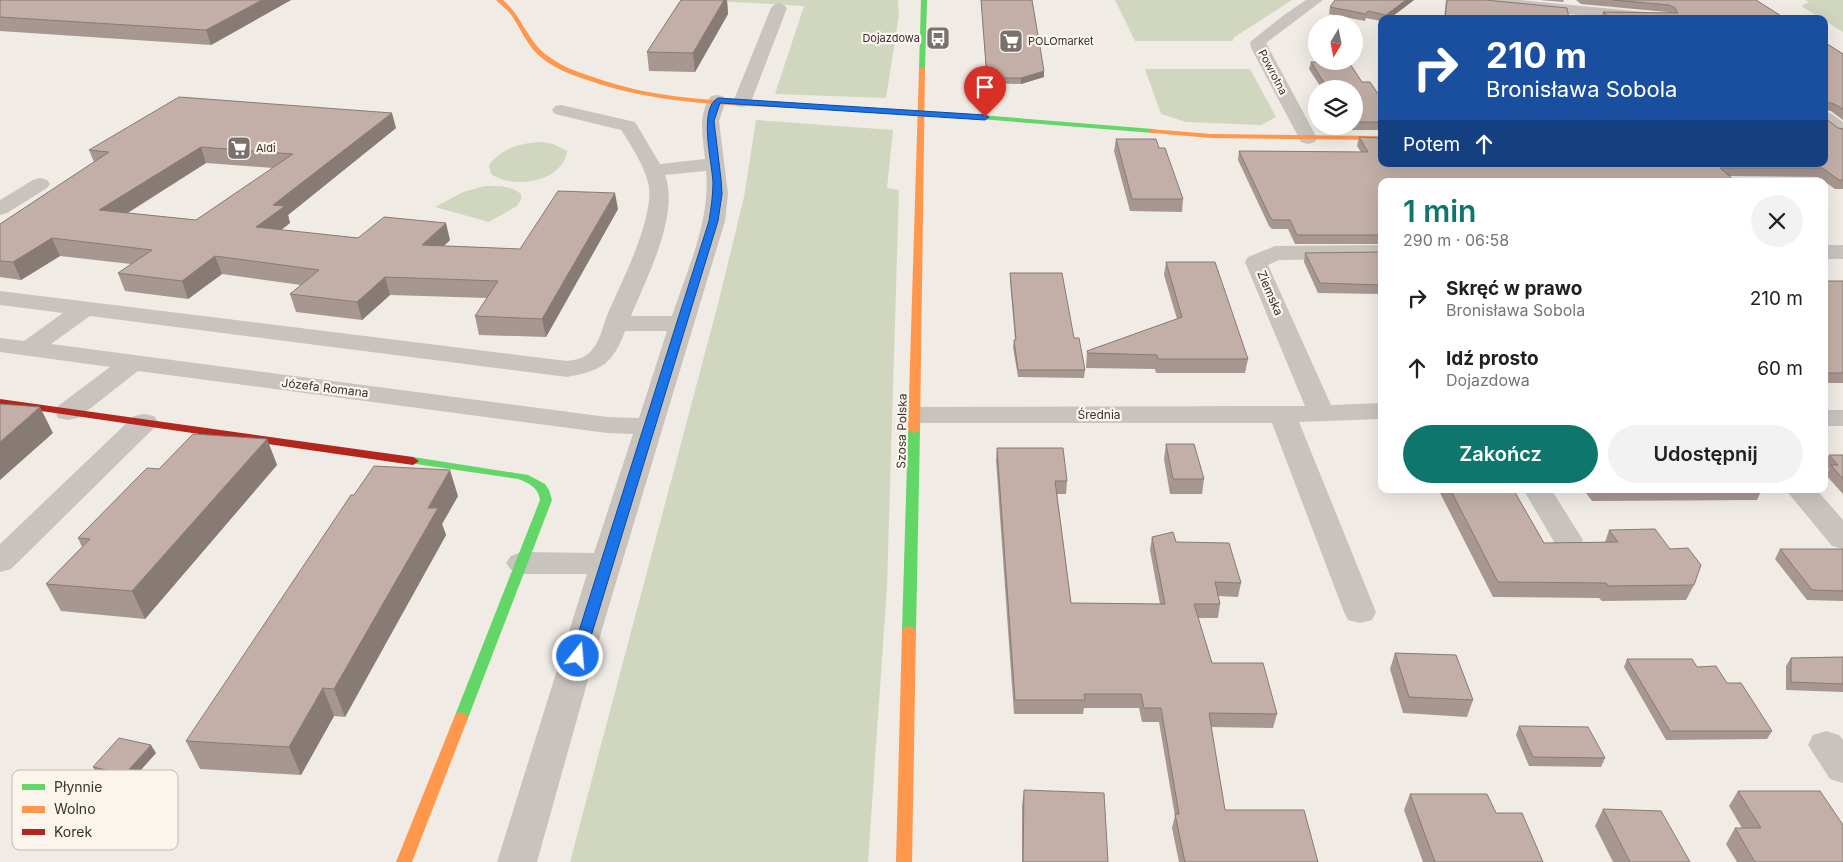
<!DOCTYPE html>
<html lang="pl">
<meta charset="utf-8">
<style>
:root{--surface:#fff;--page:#f2f2f2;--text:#202124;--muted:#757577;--accent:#0f766e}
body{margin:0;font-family:Inter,sans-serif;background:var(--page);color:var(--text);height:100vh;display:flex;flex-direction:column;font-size:19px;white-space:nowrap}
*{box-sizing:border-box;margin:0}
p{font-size:16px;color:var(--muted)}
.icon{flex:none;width:28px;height:28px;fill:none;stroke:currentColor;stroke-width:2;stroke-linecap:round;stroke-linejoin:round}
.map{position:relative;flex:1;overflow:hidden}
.panel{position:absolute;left:1378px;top:178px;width:450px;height:315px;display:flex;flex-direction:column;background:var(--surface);border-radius:10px;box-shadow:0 5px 20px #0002}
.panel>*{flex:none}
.hud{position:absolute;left:1378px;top:15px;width:450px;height:152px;border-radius:10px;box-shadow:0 5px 20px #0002;background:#1a4fa0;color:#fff;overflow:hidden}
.needle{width:32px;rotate:190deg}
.buttons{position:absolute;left:1308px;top:15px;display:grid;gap:10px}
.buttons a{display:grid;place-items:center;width:55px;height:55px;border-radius:50%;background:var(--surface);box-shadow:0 5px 20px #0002;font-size:25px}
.pin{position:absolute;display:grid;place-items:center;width:42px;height:42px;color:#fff;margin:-51px -21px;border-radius:50% 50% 50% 0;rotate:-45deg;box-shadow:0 0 5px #0007}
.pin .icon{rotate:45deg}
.me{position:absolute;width:55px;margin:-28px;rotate:17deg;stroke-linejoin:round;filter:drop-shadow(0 0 4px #0008)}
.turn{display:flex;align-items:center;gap:18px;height:105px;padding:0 25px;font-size:22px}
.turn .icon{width:65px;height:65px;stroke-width:2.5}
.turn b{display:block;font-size:35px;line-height:42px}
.then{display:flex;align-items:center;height:48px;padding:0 25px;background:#0003;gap:10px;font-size:19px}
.round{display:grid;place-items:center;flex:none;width:52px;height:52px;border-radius:26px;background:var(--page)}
.overview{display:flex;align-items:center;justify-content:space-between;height:85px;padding:0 25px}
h1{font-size:30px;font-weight:600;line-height:38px;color:var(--accent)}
.primary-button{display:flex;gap:10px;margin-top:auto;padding:10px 25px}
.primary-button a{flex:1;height:58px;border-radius:30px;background:var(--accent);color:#fff;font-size:20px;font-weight:600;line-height:58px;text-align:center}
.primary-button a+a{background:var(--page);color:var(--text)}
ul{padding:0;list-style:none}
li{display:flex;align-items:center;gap:15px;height:70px;padding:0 25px}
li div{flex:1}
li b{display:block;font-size:19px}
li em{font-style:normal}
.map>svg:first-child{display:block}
.green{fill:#d1d6bf}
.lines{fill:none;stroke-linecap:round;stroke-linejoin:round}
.street{fill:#c9c3be;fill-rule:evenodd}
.fast{fill:#63d668;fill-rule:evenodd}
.slow{fill:#ff974d;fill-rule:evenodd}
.jam{fill:#b3261e;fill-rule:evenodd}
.wall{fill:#a89690;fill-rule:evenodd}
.shaded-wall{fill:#887a75}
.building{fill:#c3afa7;stroke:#887a75;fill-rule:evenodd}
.route{fill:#1a73e8;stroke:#114b97}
.labels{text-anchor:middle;stroke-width:4.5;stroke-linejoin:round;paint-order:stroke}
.far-poi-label{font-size:11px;fill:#3b302b;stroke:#fbf5ee;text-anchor:start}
.far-street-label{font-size:11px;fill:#3b302b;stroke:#fbf5ee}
.street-label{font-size:12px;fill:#3b302b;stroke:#fbf5ee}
.key{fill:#fbf5ee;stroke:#c1bab4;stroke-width:1}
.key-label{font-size:14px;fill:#3b302b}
</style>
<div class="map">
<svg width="1843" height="862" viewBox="0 0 1843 862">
<rect width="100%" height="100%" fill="#f0ebe5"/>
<!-- green -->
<g class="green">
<path d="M700,0H898L899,14L886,98L775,94L804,6Z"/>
<path d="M1115,0H1292L1233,38V41H1135Z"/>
<path d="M1805,0H1843V32L1801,6L1809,2Z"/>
<path d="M1145,69H1250L1276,117L1261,125L1186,122L1161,114Z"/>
<path d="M756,120L893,130L887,188L899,190L887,586L868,862H570L718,304L744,197Z"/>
<path d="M542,142L553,144L567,151C563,182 513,190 491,174L489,165C503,147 521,143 542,142Z"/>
<path d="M485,186C498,186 510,185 521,194V200L517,206L489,222L435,207L463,192Z"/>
</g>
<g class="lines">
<!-- street -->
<g class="street">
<path d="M1306,0H1323L1266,43L1317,138L1315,142L1308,144L1301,142L1299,138L1251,48L1250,42L1284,15Z"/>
<path d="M1467,0H1520L1666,14L1671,16L1674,19H1617L1474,4L1469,3Z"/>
<path d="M779,3L784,5L787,8L751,102L748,106L742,107L736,106L733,102L771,8L774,5Z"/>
<path d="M717,95L723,96L726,100L719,121L728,194L725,221L605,619L537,862H497L587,574H522L511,570L506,563L511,556L522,552L594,553L633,434L607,433L138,371L78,418L68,420L58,418L55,412L58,406L110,367L0,352V338L24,341L63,313L0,305V291L567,361C576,360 585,358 591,351C600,342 603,325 608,313C622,281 653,221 649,187C646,169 632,146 621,130L555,114L552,110L555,106L561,105L635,122L660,164L705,159C703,137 697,116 711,96ZM706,171C711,220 687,270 672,316H631C646,279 680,215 665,175ZM90,316L567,377C601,371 613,364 625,331H667L639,418L607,417L51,344Z"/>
<path d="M1824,111L1830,113L1843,122V137L1836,135L1824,126Z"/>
<path d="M40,178L47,180L50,184L47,188L7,213L0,215V200L33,180Z"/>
<path d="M1381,245V259L1279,260L1268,265L1331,405L1381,403V419L1299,422L1376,612L1372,620L1360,623L1348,620L1344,612L1272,423H916L906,421L902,415L906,409L916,407L1305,406L1245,262L1248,257L1275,246Z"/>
<rect x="1824" y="245" width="19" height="14"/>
<rect x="1824" y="410" width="19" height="16"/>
<path d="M144,414L154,416L158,422L154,428L11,569L0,572V544L134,416Z"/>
<path d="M1523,489H1551L1583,540L1579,547L1568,550L1557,547Z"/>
<path d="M1785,489H1816L1843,520V549L1832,546Z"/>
<path d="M1826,731L1839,735L1843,740V783L1830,779L1808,745L1813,735Z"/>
</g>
<!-- fast -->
<g class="fast">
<path d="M921,0H927L925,69L922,71L919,69Z"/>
<path d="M813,105L967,114L1153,129L1157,131L1153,133L967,118L816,109H813Z"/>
<path d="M914,427L920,430L916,631L914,634L909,636L904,634L902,631L908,430Z"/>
<path d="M413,457L528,475L545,484L549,490L552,500L468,718L466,722L461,724L456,722L454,718L540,500C538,487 529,483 518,479L409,463L407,461Z"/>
</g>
<!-- slow -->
<g class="slow">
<path d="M496,0H503C522,16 528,42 548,56C561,66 577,72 593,77C664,103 741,101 816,105L820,107L816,109C739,105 660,106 587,80C572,75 556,69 543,59C528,48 522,31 512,16C508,10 501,5 496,0Z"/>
<path d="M922,67L925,69L920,430L914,433L908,430L919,69Z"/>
<path d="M1150,129L1211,134L1381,136V140L1211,138L1153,133H1150Z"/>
<path d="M909,626L914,628L916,631L912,862H896L902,631L904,628Z"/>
<path d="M461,712L466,714L468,718L412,862H396L454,718L456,714Z"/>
</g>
<!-- jam -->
<path class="jam" d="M0,399L413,457L419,461L413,465L0,405Z"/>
</g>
<!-- wall -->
<g class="wall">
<path d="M0,0H291L211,45L0,31Z"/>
<path d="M681,0H727L728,14L695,72L649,71L647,52Z"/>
<path d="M981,0L1044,71V77L1021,84L987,83Z"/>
<path d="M1414,0L1389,19H1381V21L1366,18L1365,21L1329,14L1330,7Z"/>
<path d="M1446,0H1486L1569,19H1444Z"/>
<path d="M1540,0H1564L1563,2Z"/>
<path d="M1576,0H1756L1786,19H1601L1603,12L1669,13L1667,12L1581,4Z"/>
<path d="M1824,42L1843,54V120L1831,111L1826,110V119L1838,128L1843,129V189H1835L1818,177L1730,176L1381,181V244H1295L1288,229H1272L1269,226L1238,160L1239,151L1361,152L1357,146L1359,137L1381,164H1824Z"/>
<path d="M1325,61H1348L1362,82L1381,98V130H1347L1345,126H1354V89H1322L1309,69L1311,62H1325Z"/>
<path d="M396,128L288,215L290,223L281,230L358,238L450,240L444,246L520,249L618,209L546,337L479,335L475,316L487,298L390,295L362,320L296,312L290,294L301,285L222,274L188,299L125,291L118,273L131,264L60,256L21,280L0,277V224L94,162L89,150ZM206,163L273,168L196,220L128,213Z"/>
<path d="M1116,139L1159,148L1183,199L1182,212L1130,211L1114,151Z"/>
<path d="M1381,252V294L1318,293L1304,262L1305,253Z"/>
<path d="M1166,262L1248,359L1245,373H1156L1155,369L1086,368L1087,351L1177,319L1164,275Z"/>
<path d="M1010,273L1074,338L1085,370L1084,378L1018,377L1013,347L1014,340H1015L1010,280Z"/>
<rect x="1824" y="281" width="19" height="102"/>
<path d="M267,439L277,465L145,619L61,611L46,584L82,547L78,538L159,469Z"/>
<path d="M1166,444L1204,479L1202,494H1170L1164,459Z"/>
<path d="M997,448L1067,481L1066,494H1057L1071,603L1160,604L1150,550L1152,537L1176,542L1241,583L1238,597L1218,596L1220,604L1218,618H1198L1212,663L1277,714L1273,728L1211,727L1225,810L1318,862H1179L1172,828L1175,816L1159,722H1142L1139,708H1084L1083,714H1014L996,460Z"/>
<path d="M1829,455H1843V494L1826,475L1829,469L1824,464Z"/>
<path d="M1438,489H1513L1544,543L1605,542L1609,530L1694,585L1686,600L1602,601L1599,598L1493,597Z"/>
<path d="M1583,489H1762L1757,500L1592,501Z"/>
<path d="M458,496L442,524L446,535L345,717L334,716L301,775L200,769L186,741Z"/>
<path d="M1780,549H1843V601L1807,600L1775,559Z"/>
<path d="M1395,653L1473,700L1467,717L1403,713L1390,669Z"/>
<path d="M1843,657V692L1786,690V666L1791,658Z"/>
<path d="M1627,659L1697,667L1727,683L1772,731L1767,739L1666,740L1624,667Z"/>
<path d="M1519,726L1605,758L1601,767L1529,766L1516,735Z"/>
<path d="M156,753L130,782L98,776L93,767Z"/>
<path d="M1024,790L1108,862H1022V806Z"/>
<path d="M1738,791L1843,862H1737L1726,844L1735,828H1742L1729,806Z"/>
<path d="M1410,794L1543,862H1423L1404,810Z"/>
<path d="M1603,809L1690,862H1613L1595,826Z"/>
</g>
<!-- shaded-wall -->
<g class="shaded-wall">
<path d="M262,0H291L211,45L206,30Z"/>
<path d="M724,0H727L728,14L695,72L693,53Z"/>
<path d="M1406,0H1414L1389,19H1385L1386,15Z"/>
<path d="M1044,71V77L1021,84V78Z"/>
<path d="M392,113L396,128L288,215L290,223L262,244L256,227L273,205Z"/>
<path d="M201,147L206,163L106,226L99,210Z"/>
<path d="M615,193L618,209L546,337L542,319Z"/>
<path d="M446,223L450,240L426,262L422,245Z"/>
<path d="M52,238L60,256L21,280L13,262Z"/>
<path d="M215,256L222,274L188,299L182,281Z"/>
<path d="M385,277L390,295L362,320L357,302Z"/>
<path d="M40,407L53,433L0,480V442Z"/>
<path d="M267,439L277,465L145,619L132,591Z"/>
<path d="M450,470L458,496L442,524L446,535L345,717L334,689L428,508Z"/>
<path d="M323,688L334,716L301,775L289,747Z"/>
<path d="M151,745L156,753L130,782L125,774Z"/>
</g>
<!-- building -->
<g class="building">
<path d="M0,0H262L206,30L0,17Z"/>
<path d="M681,0H724L693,53L647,52Z"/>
<path d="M981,0H1032L1044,71L1021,78H987Z"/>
<path d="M1335,0H1406L1386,15L1368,11L1366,14L1330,7Z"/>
<path d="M1447,0H1486L1567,8L1569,19H1445Z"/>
<path d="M1613,0H1756L1786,19H1611L1603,12L1678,13L1675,8L1669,5Z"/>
<path d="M1824,42L1843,54V109L1834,104L1826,102V119L1838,128L1843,129V180H1839L1822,168H1720L1735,181H1381V235H1297L1290,220H1273L1270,217L1239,151L1368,152L1359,137L1381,138V164H1824Z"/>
<path d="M1328,61H1348L1362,82H1370L1381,98V122H1354V89H1328L1311,62H1328Z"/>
<path d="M179,97L392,113L273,205L285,206L256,227L358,238L384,217L446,223L422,245L520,249L558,191L615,193L542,319L475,316L498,281L385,277L357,302L290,294L319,270L215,256L182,281L118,273L152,250L52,238L13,262L0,261V224L109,152L89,150ZM201,147L293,154L196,220L99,210Z"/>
<path d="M1116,139H1156L1159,148H1165L1183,199H1132Z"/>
<path d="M1381,252V285L1320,283L1305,253Z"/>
<path d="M1166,262H1215L1248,359H1158L1157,355L1088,353L1087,351L1182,317Z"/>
<path d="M1010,273H1062L1074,338H1079L1085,370H1018L1014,340H1016Z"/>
<rect x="1824" y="281" width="19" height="92"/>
<path d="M0,404L40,407L0,442Z"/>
<path d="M193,434L267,439L132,591L46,584L90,539L78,538L147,468L159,469Z"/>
<path d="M1166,444H1194L1204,479H1173Z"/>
<path d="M997,448H1063L1067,481H1055L1071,603L1165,604L1152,537L1173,532L1176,542L1229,543L1241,583L1215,582L1220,604H1194L1212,663H1263L1277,714L1209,713L1225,810H1304L1318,862H1185L1175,814H1179L1161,708H1144L1141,694H1084L1085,700H1015Z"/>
<path d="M1829,455H1843V479L1831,465H1838Z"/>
<path d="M374,466L450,470L428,508H438L334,689L323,688L289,747L186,741L351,495H354Z"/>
<path d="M1450,489H1513L1544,543L1618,542L1609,530L1655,529L1670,549L1688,548L1701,565L1694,585L1608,586L1606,583L1498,582Z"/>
<path d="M1780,549H1843V591L1812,590Z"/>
<path d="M1395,653L1456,655L1473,700L1409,697Z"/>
<path d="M1843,657V684L1791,682V658Z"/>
<path d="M1627,659H1692L1697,667L1716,666L1727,683H1741L1772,731H1670Z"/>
<path d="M1519,726L1588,727L1605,758L1533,757Z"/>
<path d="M119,738L151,745L125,774L93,767Z"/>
<path d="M1024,790L1104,793L1108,862H1023Z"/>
<path d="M1738,791H1820L1843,825V862H1755L1735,828H1761Z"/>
<path d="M1410,794H1487L1496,813H1522L1543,862H1435Z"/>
<path d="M1603,809L1661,811L1690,862H1630Z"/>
</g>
<!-- route -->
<path class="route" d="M718,98L985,115L989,117L985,120L720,103L714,121L721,179L722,194L718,221L585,656L583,660L578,662L573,660L571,656L709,221C711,208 713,195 713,182C712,163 698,108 718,98Z"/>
<!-- icons -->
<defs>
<g id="bus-square" transform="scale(1.25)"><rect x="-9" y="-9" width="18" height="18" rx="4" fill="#7a716c" stroke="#fbf5ee"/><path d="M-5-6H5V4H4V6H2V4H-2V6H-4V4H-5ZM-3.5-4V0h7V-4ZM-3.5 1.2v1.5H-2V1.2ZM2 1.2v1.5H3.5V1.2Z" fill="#fff"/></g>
<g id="supermarket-square" transform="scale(1.25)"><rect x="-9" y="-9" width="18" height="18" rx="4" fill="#7a716c" stroke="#fbf5ee"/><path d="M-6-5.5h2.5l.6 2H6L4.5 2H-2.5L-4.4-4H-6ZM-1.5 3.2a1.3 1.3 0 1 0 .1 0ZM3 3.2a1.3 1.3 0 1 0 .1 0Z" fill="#fff"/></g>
</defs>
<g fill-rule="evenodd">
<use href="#bus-square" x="938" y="38"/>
<use href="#supermarket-square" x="1011" y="41"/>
<use href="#supermarket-square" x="239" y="148"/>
</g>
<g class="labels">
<!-- far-poi labels -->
<g class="far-poi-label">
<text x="920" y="42" text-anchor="end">Dojazdowa</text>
<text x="1028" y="45">POLOmarket</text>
<text x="256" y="152">Aldi</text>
</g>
<!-- far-street labels -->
<g class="far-street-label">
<text transform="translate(1273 72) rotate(62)" y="4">Powrotna</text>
</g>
<!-- street labels -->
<g class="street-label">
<text transform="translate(1270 293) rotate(67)" y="4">Ziemska</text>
<text transform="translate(325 388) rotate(7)" y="4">Józefa Romana</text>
<text x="1099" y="419">Średnia</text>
<text transform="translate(902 431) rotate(-89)" y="4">Szosa Polska</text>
</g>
</g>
<!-- legend -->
<rect x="12" y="770" width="166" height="80" rx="8" class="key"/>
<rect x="22" y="784" width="23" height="6" fill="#63d668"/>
<rect x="22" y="806" width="23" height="7" fill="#ff974d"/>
<rect x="22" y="829" width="23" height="6" fill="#b3261e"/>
<g class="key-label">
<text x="54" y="792">Płynnie</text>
<text x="54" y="814">Wolno</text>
<text x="54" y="837">Korek</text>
</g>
</svg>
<div class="buttons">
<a><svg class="needle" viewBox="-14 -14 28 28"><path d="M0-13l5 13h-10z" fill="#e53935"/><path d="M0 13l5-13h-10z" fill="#757577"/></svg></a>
<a><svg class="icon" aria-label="layers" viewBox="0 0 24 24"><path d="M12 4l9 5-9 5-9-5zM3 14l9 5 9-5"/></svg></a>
</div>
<div class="pin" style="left:985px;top:117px;background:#d93025"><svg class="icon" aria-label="arrive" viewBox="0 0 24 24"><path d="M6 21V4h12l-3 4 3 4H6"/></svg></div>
<svg class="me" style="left:578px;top:656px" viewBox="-20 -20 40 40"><circle r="17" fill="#1a73e8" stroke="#fff" stroke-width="3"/><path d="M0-11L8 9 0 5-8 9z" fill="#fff"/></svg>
<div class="hud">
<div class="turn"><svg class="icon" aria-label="right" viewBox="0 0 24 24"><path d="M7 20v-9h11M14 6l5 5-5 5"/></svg><div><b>210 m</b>Bronisława Sobola</div></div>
<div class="then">Potem<svg class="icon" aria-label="ahead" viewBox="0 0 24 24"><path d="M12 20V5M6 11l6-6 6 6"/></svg></div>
</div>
<section class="panel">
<div class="overview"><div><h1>1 min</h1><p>290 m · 06:58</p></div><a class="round"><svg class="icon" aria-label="close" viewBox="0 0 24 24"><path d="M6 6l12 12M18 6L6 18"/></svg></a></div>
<ul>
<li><svg class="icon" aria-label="right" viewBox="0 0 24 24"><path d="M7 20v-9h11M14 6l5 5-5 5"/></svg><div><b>Skręć w prawo</b><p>Bronisława Sobola</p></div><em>210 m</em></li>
<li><svg class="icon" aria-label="ahead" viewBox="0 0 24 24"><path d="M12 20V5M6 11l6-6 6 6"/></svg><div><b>Idź prosto</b><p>Dojazdowa</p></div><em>60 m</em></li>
</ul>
<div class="primary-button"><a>Zakończ</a><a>Udostępnij</a></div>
</section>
</div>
